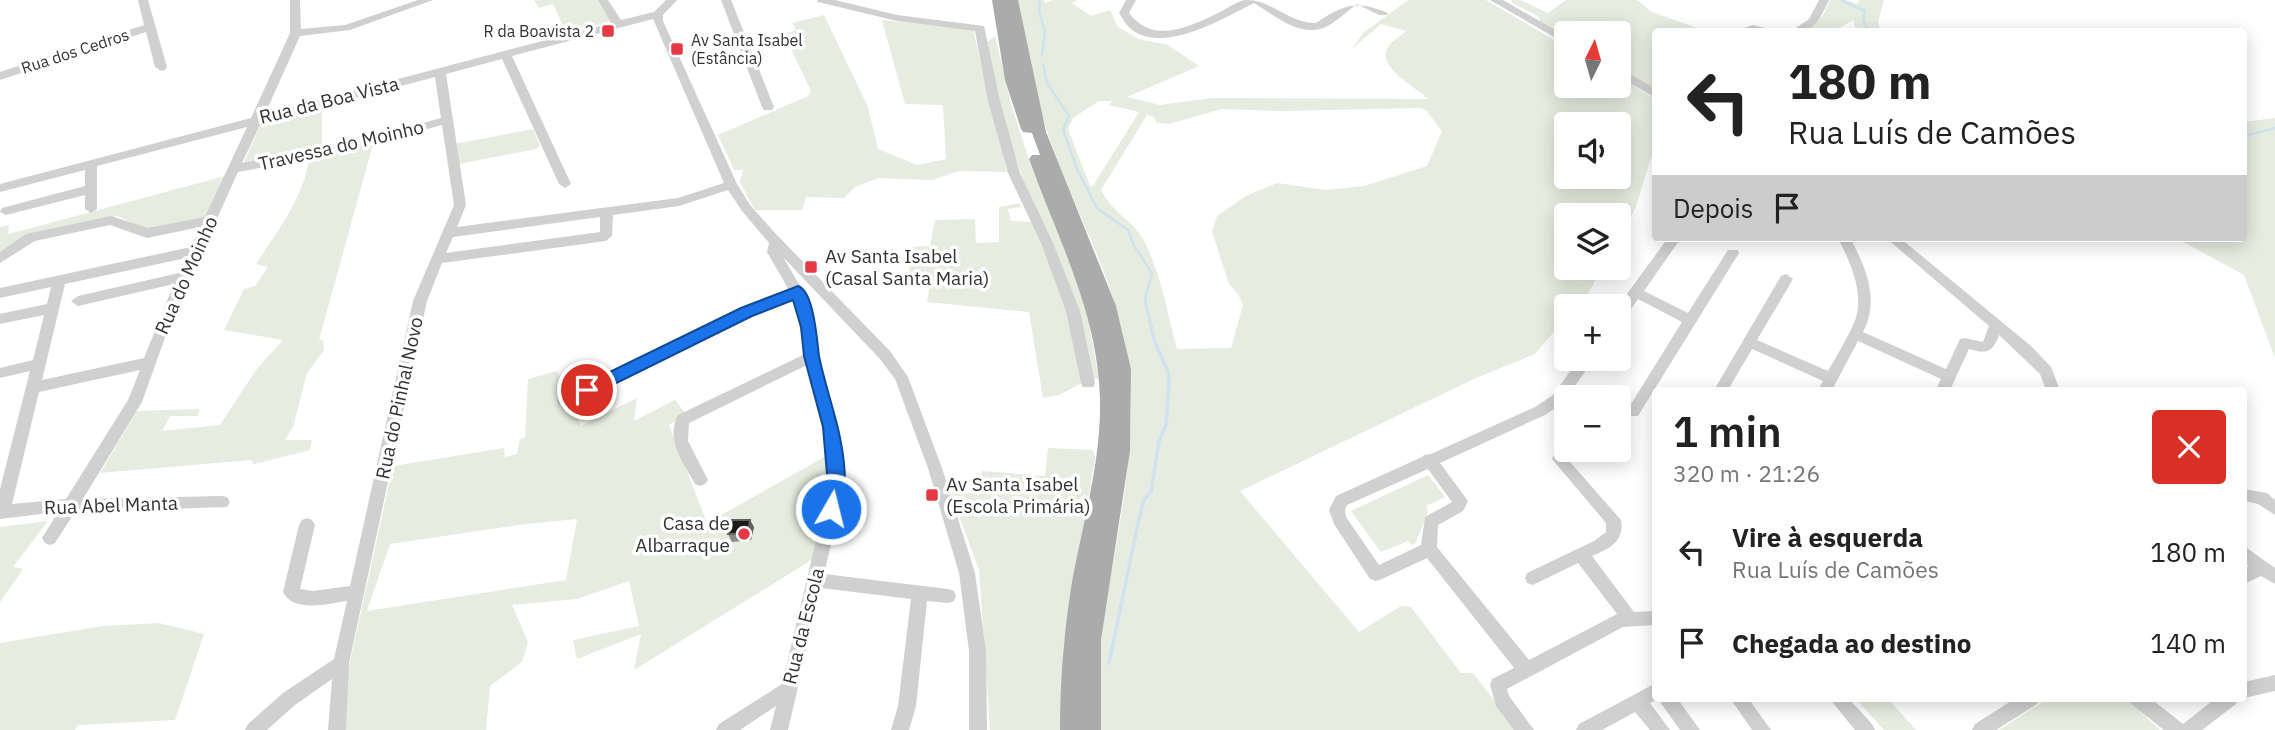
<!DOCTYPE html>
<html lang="pt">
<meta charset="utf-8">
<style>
:root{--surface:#fff;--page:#f6f6f6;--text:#222;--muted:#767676}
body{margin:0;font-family:"IBM Plex Sans",sans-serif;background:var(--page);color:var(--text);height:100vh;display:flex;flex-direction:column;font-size:26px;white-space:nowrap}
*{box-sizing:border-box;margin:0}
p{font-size:23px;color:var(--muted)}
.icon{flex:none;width:38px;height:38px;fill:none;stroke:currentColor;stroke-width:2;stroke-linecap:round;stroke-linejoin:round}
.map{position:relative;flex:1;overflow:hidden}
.drawer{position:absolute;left:1652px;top:387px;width:595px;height:315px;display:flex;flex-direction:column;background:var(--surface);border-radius:7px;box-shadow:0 4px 18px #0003}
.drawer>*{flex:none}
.hud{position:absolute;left:1652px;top:28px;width:595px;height:214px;border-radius:7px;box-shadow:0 4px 18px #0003;background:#fff;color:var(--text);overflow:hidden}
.needle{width:46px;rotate:5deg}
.buttons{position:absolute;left:1554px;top:21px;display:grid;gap:14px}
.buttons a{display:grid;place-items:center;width:77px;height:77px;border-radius:7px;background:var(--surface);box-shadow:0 4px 18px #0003;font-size:35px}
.pin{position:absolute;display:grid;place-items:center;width:60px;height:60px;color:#fff;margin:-30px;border:4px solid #fff;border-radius:50%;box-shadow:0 2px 7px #0007}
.me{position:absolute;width:77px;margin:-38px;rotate:8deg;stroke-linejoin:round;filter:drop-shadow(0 0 5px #0008)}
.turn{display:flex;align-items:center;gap:24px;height:147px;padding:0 21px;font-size:32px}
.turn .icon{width:91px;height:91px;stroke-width:2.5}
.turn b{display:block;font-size:49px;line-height:60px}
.then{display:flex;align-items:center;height:66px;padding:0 21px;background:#0003;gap:14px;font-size:26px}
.round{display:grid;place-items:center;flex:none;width:74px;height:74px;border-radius:7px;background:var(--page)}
.headline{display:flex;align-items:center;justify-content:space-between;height:119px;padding:0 21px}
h1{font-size:42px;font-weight:600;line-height:52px}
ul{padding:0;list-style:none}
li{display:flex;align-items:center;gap:21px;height:91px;padding:0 21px}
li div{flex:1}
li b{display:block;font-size:26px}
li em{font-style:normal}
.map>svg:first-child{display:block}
.green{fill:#e6ecdf;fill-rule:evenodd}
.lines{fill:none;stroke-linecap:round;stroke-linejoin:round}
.stream-far1{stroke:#cfe2ee;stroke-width:2.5}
.stream{stroke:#cfe2ee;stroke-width:3.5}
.minor{fill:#d0d0d0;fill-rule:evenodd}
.major{fill:#ababab;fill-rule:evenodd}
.wall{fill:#8c8c8c}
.shaded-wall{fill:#5f5f5f}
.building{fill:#1a1a1a;stroke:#5f5f5f;stroke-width:2}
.route{fill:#1a73e8;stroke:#114b97;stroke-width:2}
.poi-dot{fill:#e63946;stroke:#fff;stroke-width:2.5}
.labels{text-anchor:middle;stroke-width:7;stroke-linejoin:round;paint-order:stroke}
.far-poi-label{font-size:16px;fill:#333;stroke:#fff;text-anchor:end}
.far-street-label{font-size:16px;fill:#333;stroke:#fff}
.street-label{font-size:19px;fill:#333;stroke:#fff}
.poi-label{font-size:19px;fill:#333;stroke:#fff;text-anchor:start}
</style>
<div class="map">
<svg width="2275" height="730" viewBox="0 0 2275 730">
<rect width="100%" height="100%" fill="#fff"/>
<!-- green -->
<g class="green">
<path d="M534,0H598L610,21L567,35L553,4L539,8Z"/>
<path d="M1015,0H1044L1045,3L1053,0H1077L1072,3L1091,16L1110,10L1118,27L1139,39L1168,45L1199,66L1127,97L1160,105L1212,98L1428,99C1418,88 1373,66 1389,46C1393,40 1401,36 1406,31L1381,24L1352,49L1363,33L1408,0H1486L1566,47V86H1619V77L1655,99V157H1651L1636,207L1619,238V215H1566V268H1602L1589,292L1577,306H1566V318L1535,354L1476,378L1240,491L1359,632L1401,606L1411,607L1461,673H1473L1517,730H1099C1098,709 1096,687 1098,667C1107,565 1141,465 1128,362C1118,286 1079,220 1053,148C1035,100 1026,50 1015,0ZM1099,101H1112L1109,105L1139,112L1093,186H1090L1068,129L1073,118ZM1420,108L1426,110L1442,131L1427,166L1364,186L1326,190L1277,183L1246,196L1217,216L1212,232L1229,284L1238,294L1243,305L1231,348L1177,349C1167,313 1161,272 1143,239C1133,221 1112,212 1101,190L1147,115L1154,117L1157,123L1169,124L1222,109L1281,111ZM1566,124H1619V177H1566Z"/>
<path d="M1512,0H1520L1548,13L1566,0H1637L1652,12L1706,31L1656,32L1655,90L1619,68V33H1566V37L1541,23L1538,16L1512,3Z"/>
<path d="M1830,0H1846L1858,4L1859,0H1884L1878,22L1881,31H1863L1854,26V20L1837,29L1839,31L1803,32L1823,16Z"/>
<path d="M824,15L868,107L878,149L917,165L946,159L943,105L905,104L882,20L973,30L1007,172L959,171L932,180L879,178L855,187L844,198L806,197L802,210H755L740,182L743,170H734L718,135L808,96L811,91L784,34L796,30L792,23Z"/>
<path d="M995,36L1012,107L1029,160L1085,301L1099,379L1091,378L999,108L985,44Z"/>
<path d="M322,106V151L243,164L263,120Z"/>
<path d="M2275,118V358L2244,275L2176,238H2244V122Z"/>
<path d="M533,129L540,145L536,149L459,164L455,144Z"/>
<path d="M373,144L319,340H323L324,350L307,373L293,427L285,440H312L310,450L254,464L251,460L100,473L137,411L199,409L198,416H170L162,431L220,425L256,370L283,340L224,330L244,289L255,286L268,267L256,264C278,230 303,199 309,159Z"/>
<path d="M225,176L206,216L200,221L148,231L118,216L27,236L0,255V227L9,225L8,234L20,231Z"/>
<path d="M1020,203L1021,207L1008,209L1011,221L1032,222L1069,308L1082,383L1059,395L1043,398L1029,312L927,302L930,283L908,279L912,247L930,246L935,220L975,219L976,243L999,242V207Z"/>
<path d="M557,371L581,426L637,398L634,421L675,400L686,414L669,425L707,523L828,455L830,487L813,559L634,670L641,634L577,659L573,640L639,626L629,581L577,599L512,605L528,642L522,662L490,686L486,730H346L347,675L393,466L504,448L505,457L517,454L520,439L525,438L528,379ZM577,519L566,580L367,611L390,544L518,525Z"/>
<path d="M1048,448L1093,450L1095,458L1064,641L1061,730H990L979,570L951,494L977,493L982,471L1045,476Z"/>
<path d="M1428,475L1445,497L1426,506L1428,512L1416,542L1412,545L1408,541L1381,552L1351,511Z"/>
<path d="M48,521L13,567L23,569L0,602V527Z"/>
<path d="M159,623L204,634L175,720L78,725L75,730H0V643L103,626Z"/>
<path d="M1887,698L1916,730H1884L1856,699Z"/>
<path d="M2049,698H2125L2160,730H1999Z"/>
</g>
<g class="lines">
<!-- stream-far1 -->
<g class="stream-far1">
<path d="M1040,0L1039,11L1045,31L1042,55"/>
<path d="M1841,0L1865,11L1863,20L1869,32"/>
<path d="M1043,64L1047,83L1069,116L1063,130L1078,171L1097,208L1128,230L1133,244L1152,273L1145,299L1150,323"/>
<path d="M2244,136L2275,128"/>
</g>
<!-- stream -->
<path class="stream" d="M1109,663L1139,519L1144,500L1151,492L1159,441L1166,425L1169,383L1168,372L1154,340L1150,321"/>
<!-- minor -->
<g class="minor">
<path d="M138,0H148L167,67L165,70L161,71L155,67L146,32L0,80V72L144,25Z"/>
<path d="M290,0H300L301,29L345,25L418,0H433L350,30L300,36L265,114L611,23L598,0H608L621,20L654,12L666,0H677L663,15V21L737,184L750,205L776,234L890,351L908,377L942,468L975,573L986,651L987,730H969V651L959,573L928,468L895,379L880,359L783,257L809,301L819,357L839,427L845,486L824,574L948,589L954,591L956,596L954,601L948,603L927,601L916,706L909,730H891L898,706L911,599L821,588L788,730H770L776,706L740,730H716L719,724L782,684L829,486L825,427L807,365L689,423L688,441L708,480L705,484L700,486L695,484C683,462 665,440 678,415L805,354L794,299L751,316L569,405H559L557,401L559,397L741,308L789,290L767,252L769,243L742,211L728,190L679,206L613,215L612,236L606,241L442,263L427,301L349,663L346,730H328L332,679L295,705L267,730H245L248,724L283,693L334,659L347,601C328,604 293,613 283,592L299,525L302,520L307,518L312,520L315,525L300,589L313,591L350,586L413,301L454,205L442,125L340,153L238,172L172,318L142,402L83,499L222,496L227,497L230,502L227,507L75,512L55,543L50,545L45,543L42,538L58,512L0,519V489L30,371L0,378V368L33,360L44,315L0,324V314L47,304L51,287L0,298V288L191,247L200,227L147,238L110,225L35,241L0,263V252L26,234L111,216L148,228L205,217L247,127L97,166V209L91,213L85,209V195L6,215L0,212L2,208L85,186V170L0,192V184L251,118L290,33ZM653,19L724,183L678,198L457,227L466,205L446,74L502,59L559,184L565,188L571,184L512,56ZM435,77L441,118L340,145L242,163L261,123ZM600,217V232L446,253L453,237ZM186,258L179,273L78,296L71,301L78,306L174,284L144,358L42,380L65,284ZM140,370L128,400L66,499L12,504L39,392Z"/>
<path d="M721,0H731L774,107L772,110H764L762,107Z"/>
<path d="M817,0H835L897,15L984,26L1000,101L1020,173L1053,243L1080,311L1095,383L1093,387H1083L1081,383L1066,311L1041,243L1008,173L988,101L975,31L897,21L818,2Z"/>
<path d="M1126,0H1136L1129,13C1154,46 1191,26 1222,11C1229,7 1238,1 1246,0C1273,0 1289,24 1316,23C1343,4 1358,0 1388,13L1387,15H1379L1357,4C1346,12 1332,26 1320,29C1297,35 1272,14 1254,3C1224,18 1165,54 1132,30C1127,26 1122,18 1119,13Z"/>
<path d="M1490,0H1503L1566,36V44Z"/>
<path d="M1819,0H1829C1819,21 1815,32 1790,32L1809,19Z"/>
<path d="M1753,25L1781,32H1733Z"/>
<path d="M1619,68L1656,89V98L1619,77Z"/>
<path d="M1668,238H1681L1644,291L1688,313L1728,250H1738L1739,253L1638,416H1628L1626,412L1682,322L1638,299L1624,319L1619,320L1618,306Z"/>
<path d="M1838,238H1850C1866,267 1880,300 1863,332L1946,369L1960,339L1965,338L1983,342L1989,326L1886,238H1900L2031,346L2051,367L2060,390H2046L2040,374L1999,335C1993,353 1986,354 1969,349L1950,390H1936L1941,379L1858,341L1832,390H1818L1823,381L1752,349L1728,390H1714L1781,276L1786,274L1793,279L1757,340L1828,371C1837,355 1847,339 1854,323C1866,295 1850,262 1838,238Z"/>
<path d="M1579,359H1594L1563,403L1545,415L1440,463L1468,501L1463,511L1438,525L1437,547L1529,660L1617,614L1578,563L1533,585L1527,583L1525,578L1527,573L1594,541L1606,532V523L1552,459L1554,455L1559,453L1564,455L1621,520C1625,541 1609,549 1592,556L1634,612L1656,611V625L1623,627L1507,689L1509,696L1534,730H1514L1496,706L1490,685L1492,679L1514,668L1427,558L1382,579L1376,581L1370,579L1334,524L1329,510L1336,496L1422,457L1424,455L1431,454L1535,407L1553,395ZM1428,469L1452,502L1425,517L1421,545L1379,565L1346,517L1345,510L1347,505Z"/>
<path d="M2244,489L2267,493L2275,500V515L2258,504L2244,501Z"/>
<path d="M2244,546L2275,568V584L2261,576L2244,584V569L2249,566L2244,562Z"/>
<path d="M2275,675V691L2244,698V682Z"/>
<path d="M1656,683V698H1677L1700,730H1680L1658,699L1650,703L1670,730H1650L1635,712L1602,730H1576L1579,724Z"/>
<path d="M1730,698H1748L1771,730H1752Z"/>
<path d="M1829,698H1848L1872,724L1875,730H1855Z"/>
<path d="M2016,698H2039L2037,704L1996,730H1972L1975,724Z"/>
<path d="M2129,698H2150L2183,724L2216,698H2238L2236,704L2202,730H2164L2131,704Z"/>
</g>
<!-- major -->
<path class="major" d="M992,0H1018L1046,132L1116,306L1131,369L1130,451L1101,640V730H1060C1060,680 1064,631 1072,582C1084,516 1105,449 1099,382C1093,303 1055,232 1029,159L1032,155H1040L1032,133L1023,132L1021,129L1005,80Z"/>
</g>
<!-- wall -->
<path class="wall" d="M754,527L751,540L732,542L728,534Z"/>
<!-- shaded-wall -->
<path class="shaded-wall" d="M750,520L754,527L751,540L748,533Z"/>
<!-- building -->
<path class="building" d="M732,520H750L748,533L728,534Z"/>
<!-- route -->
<path class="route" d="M798,286C814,291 817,341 819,356C828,400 845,436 845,483C845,493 842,506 838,514L831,517L825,514L823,509L828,486L823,427L804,356L801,327L793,300L752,316L592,395L587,397L579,390L581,386L741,308Z"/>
<!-- markers -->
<g class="poi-dot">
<rect x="601" y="24" width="14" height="14" rx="3.5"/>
<rect x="670" y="42" width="14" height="14" rx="3.5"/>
<rect x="804" y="260" width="14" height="14" rx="3.5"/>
<rect x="925" y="488" width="14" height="14" rx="3.5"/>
<circle cx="744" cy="534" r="7"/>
</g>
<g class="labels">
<!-- far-poi labels -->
<g class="far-poi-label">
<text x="594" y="37">R da Boavista 2</text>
<text x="691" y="46" text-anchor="start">Av Santa Isabel<tspan x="691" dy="18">(Estância)</tspan></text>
</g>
<!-- far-street labels -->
<g class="far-street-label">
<text transform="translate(75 51) rotate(-18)" y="6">Rua dos Cedros</text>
</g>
<!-- street labels -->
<g class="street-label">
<text transform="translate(329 100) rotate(-14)" y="7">Rua da Boa Vista</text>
<text transform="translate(341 145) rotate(-13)" y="7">Travessa do Moinho</text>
<text transform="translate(186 275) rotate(-66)" y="7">Rua do Moinho</text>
<text transform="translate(399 398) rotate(-78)" y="7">Rua do Pinhal Novo</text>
<text transform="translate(111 505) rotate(-2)" y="7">Rua Abel Manta</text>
<text transform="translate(803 626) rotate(-76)" y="7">Rua da Escola</text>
</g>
<!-- poi labels -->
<g class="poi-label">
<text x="825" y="263">Av Santa Isabel<tspan x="825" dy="22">(Casal Santa Maria)</tspan></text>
<text x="946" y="491">Av Santa Isabel<tspan x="946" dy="22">(Escola Primária)</tspan></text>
<text x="730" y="530" text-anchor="end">Casa de<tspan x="730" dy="22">Albarraque</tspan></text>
</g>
</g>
</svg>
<div class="buttons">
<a><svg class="needle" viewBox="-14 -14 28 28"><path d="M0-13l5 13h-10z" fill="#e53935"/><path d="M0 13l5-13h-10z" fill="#767676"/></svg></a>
<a><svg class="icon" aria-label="sound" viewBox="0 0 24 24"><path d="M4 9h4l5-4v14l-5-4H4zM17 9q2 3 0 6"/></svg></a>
<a><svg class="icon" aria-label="layers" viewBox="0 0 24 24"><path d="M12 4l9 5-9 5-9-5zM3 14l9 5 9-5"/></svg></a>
<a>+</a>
<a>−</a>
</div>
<div class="pin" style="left:587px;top:390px;background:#d93025"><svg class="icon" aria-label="arrive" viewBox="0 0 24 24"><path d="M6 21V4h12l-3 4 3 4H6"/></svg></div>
<svg class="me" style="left:831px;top:509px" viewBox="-20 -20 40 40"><circle r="17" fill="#1a73e8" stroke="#fff" stroke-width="3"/><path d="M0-11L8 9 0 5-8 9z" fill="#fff"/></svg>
<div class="hud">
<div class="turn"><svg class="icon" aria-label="left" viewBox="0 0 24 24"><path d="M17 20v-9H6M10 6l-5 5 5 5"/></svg><div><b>180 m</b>Rua Luís de Camões</div></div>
<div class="then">Depois<svg class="icon" aria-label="arrive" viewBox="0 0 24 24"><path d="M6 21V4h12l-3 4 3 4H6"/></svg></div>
</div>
<section class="drawer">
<div class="headline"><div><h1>1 min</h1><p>320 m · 21:26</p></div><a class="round" style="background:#d93025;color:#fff"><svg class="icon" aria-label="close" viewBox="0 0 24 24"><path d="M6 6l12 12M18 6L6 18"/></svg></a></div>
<ul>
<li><svg class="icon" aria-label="left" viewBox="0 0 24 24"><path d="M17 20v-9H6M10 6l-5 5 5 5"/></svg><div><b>Vire à esquerda</b><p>Rua Luís de Camões</p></div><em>180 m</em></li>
<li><svg class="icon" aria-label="arrive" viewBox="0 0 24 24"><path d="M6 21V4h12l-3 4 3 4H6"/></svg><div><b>Chegada ao destino</b></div><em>140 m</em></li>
</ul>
</section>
</div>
